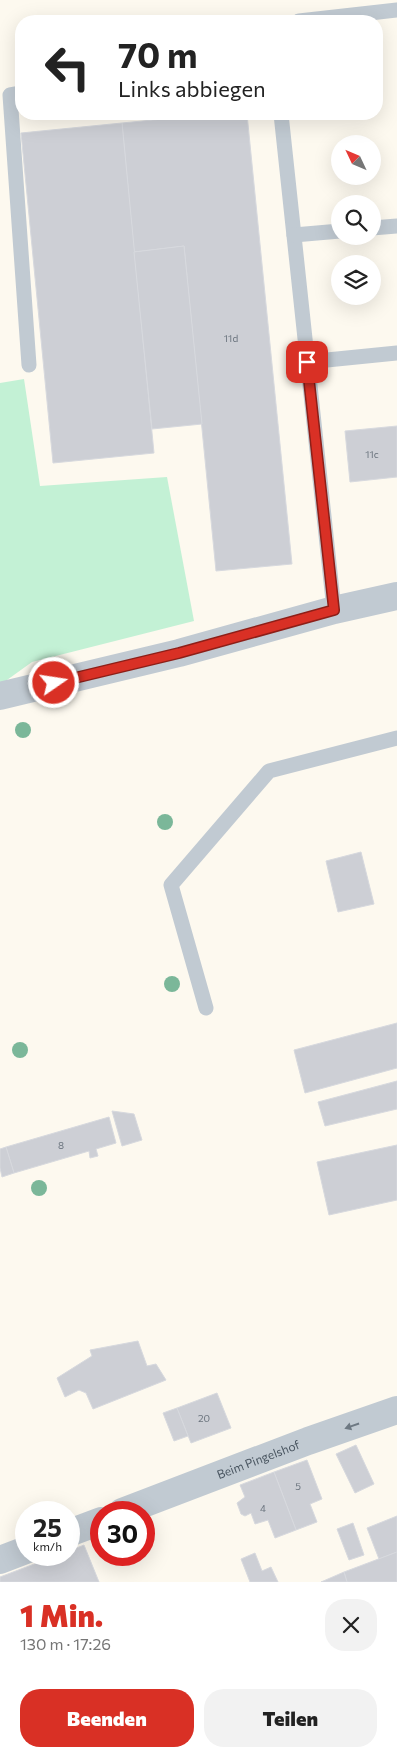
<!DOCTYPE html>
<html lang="de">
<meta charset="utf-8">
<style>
:root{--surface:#fff;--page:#f2f2f2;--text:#222;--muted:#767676;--accent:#d93025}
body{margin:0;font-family:Commissioner,sans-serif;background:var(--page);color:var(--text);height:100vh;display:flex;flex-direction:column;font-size:19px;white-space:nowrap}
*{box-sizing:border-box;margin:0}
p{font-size:16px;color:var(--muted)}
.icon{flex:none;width:28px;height:28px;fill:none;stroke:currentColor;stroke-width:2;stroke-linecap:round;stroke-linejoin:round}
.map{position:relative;height:1582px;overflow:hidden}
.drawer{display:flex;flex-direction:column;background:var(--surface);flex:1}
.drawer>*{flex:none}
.top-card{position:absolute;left:15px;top:15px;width:368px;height:105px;border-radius:20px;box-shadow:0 5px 20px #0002;background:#fff;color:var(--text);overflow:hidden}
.needle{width:32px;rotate:314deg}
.tools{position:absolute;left:331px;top:135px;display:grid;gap:10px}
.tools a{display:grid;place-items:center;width:50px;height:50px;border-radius:50%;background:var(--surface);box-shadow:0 5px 20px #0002;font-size:25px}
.speed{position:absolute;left:15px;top:1501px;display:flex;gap:10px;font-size:25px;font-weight:700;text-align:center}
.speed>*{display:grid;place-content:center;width:65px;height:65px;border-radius:50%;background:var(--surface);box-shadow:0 5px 20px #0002;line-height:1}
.speed small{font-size:12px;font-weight:400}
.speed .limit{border:8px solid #d22;background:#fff;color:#111}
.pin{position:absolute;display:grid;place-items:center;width:42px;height:42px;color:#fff;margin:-21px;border-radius:10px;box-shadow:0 2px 8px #0006}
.me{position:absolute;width:55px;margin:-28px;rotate:77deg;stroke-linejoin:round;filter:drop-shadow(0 0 4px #0008)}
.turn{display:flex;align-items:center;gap:18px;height:105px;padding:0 20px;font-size:22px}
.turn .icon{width:65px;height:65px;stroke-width:2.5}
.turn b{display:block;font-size:35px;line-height:42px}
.round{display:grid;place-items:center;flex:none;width:52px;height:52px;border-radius:20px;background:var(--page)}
.head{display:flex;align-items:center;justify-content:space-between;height:85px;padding:0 20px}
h1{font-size:30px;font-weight:800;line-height:38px;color:var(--accent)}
.button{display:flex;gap:10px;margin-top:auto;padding:10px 20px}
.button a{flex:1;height:58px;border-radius:20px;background:var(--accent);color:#fff;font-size:20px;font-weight:800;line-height:58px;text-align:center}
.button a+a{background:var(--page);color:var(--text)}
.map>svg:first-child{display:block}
.commercial{fill:#fdf9ef;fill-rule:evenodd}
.green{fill:#c3f1d5}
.building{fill:#cdcfd5;stroke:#d7d9de}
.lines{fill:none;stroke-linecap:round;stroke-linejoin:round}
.lane{stroke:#c1cad2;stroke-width:15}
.street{stroke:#c1cad2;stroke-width:28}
.tree{fill:#7bb799}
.oneway{fill:#6e7983}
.route-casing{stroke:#8d1f18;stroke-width:12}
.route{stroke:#d93025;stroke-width:9}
.labels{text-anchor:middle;stroke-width:5;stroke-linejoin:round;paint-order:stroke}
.number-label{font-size:10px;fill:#6b747e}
.street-label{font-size:12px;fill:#4a5661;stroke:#fff}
</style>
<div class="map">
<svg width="397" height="1582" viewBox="0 0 397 1582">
<rect width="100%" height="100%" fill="#f5f3f3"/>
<!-- commercial -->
<path class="commercial" d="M0,0H397V1582H0ZM21,21H376V114H21ZM340,144H372V176H340ZM340,204H372V236H340ZM340,264H372V296H340ZM26,1512H69V1555H26ZM101,1512H144V1555H101Z"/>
<!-- green -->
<path class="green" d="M24,379L40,486L167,477L194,621L32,662L0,685V383Z"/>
<!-- building -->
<g class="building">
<path d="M214,114H247L292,564L216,571L184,246L134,252L122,123Z"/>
<path d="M122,123L154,453L53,463L21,133Z"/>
<path d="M184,246L202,424L152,429L134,252Z"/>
<path d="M397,426V477L350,482L345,431Z"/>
<path d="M361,852L374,904L338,912L326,861Z"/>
<path d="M397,1023V1068L305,1093L294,1050Z"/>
<path d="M397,1081V1109L325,1126L318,1102Z"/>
<path d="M112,1111L134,1114L142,1140L122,1146Z"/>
<path d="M109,1117L116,1143L96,1149L98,1156L90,1158L89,1151L14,1173L6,1147Z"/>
<path d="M397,1145V1200L329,1215L317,1162Z"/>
<path d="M6,1147L14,1173L2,1177L0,1168V1149Z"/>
<path d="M138,1341L147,1366L156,1364L166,1380L93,1409L86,1393L79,1390L65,1397L57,1378L92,1356L90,1350Z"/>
<path d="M217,1393L231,1428L191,1443L177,1408Z"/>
<path d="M177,1408L188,1436L174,1441L163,1413Z"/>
<path d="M356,1445L374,1484L355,1493L336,1454Z"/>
<path d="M307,1460L322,1499L310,1504L317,1522L296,1530L274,1472Z"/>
<path d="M274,1472L296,1530L275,1538L268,1520L255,1524L251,1513L245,1516L241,1514L237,1503L245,1497L240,1485Z"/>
<path d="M397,1516V1552L379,1559L367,1528Z"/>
<path d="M353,1523L364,1555L349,1560L337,1529Z"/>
<path d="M84,1545L99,1582H0V1577L58,1555H69V1551Z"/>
<path d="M397,1552V1582H347L344,1572Z"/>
<path d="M255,1553L262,1571L271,1567L278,1582H250L241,1559Z"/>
<path d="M344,1572L347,1582H321Z"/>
</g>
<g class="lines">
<!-- lane -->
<g class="lane">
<path d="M299,21L397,10"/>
<path d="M21,93L10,95L29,365"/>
<path d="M281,114L334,610"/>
<path d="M372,228L397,226"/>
<path d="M294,235L340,231"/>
<path d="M307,362L397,353"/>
<path d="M206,1008L171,885L269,771L397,738"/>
</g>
<!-- street -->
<g class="street">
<path d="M0,696L179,653L334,610L397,596"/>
<path id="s1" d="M122,1512L308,1441L397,1410"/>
<path d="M69,1533L101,1521"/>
<path d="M0,1560L26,1550"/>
</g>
</g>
<!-- trees -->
<g class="tree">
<circle cx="23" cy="730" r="8"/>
<circle cx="165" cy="822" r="8"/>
<circle cx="172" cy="984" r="8"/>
<circle cx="20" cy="1050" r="8"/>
<circle cx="39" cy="1188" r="8"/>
</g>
<!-- one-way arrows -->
<defs><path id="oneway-solid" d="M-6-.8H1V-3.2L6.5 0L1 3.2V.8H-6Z" transform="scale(1.25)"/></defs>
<use class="oneway" href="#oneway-solid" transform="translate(352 1426) rotate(161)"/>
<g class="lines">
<!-- route casing -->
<g class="route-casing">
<path id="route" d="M54,683L179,653L334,610L307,362"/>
</g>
<!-- route -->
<use href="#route" class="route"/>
</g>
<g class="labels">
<!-- number labels -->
<g class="number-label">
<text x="231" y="342">11d</text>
<text x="372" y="458">11c</text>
<text x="61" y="1149">8</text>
<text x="204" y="1422">20</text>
<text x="298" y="1490">5</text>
<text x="263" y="1512">4</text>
</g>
<!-- street labels -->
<g class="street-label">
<text dy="4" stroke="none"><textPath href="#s1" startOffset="146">Beim Pingelshof</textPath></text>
</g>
</g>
</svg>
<div class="tools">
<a><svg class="needle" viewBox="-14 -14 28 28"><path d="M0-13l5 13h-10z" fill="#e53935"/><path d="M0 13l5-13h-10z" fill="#767676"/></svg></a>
<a><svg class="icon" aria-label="search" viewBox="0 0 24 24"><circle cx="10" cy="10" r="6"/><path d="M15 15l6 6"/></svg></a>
<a><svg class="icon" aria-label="layers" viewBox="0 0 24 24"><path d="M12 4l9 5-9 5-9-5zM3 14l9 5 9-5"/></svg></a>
</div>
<div class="speed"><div>25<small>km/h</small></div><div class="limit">30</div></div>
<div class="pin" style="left:307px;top:362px;background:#d93025"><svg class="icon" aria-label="arrive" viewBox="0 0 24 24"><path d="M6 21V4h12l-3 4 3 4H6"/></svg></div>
<svg class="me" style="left:54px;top:683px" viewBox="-20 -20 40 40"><circle r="17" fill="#d93025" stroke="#fff" stroke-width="3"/><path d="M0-11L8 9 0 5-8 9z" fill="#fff"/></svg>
<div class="top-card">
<div class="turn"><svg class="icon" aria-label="left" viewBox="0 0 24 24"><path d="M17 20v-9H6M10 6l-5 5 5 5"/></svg><div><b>70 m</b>Links abbiegen</div></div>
</div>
</div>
<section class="drawer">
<div class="head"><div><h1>1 Min.</h1><p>130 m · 17:26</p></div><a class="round"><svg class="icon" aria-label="close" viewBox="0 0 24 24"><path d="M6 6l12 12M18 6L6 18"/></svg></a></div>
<div class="button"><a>Beenden</a><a>Teilen</a></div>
</section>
